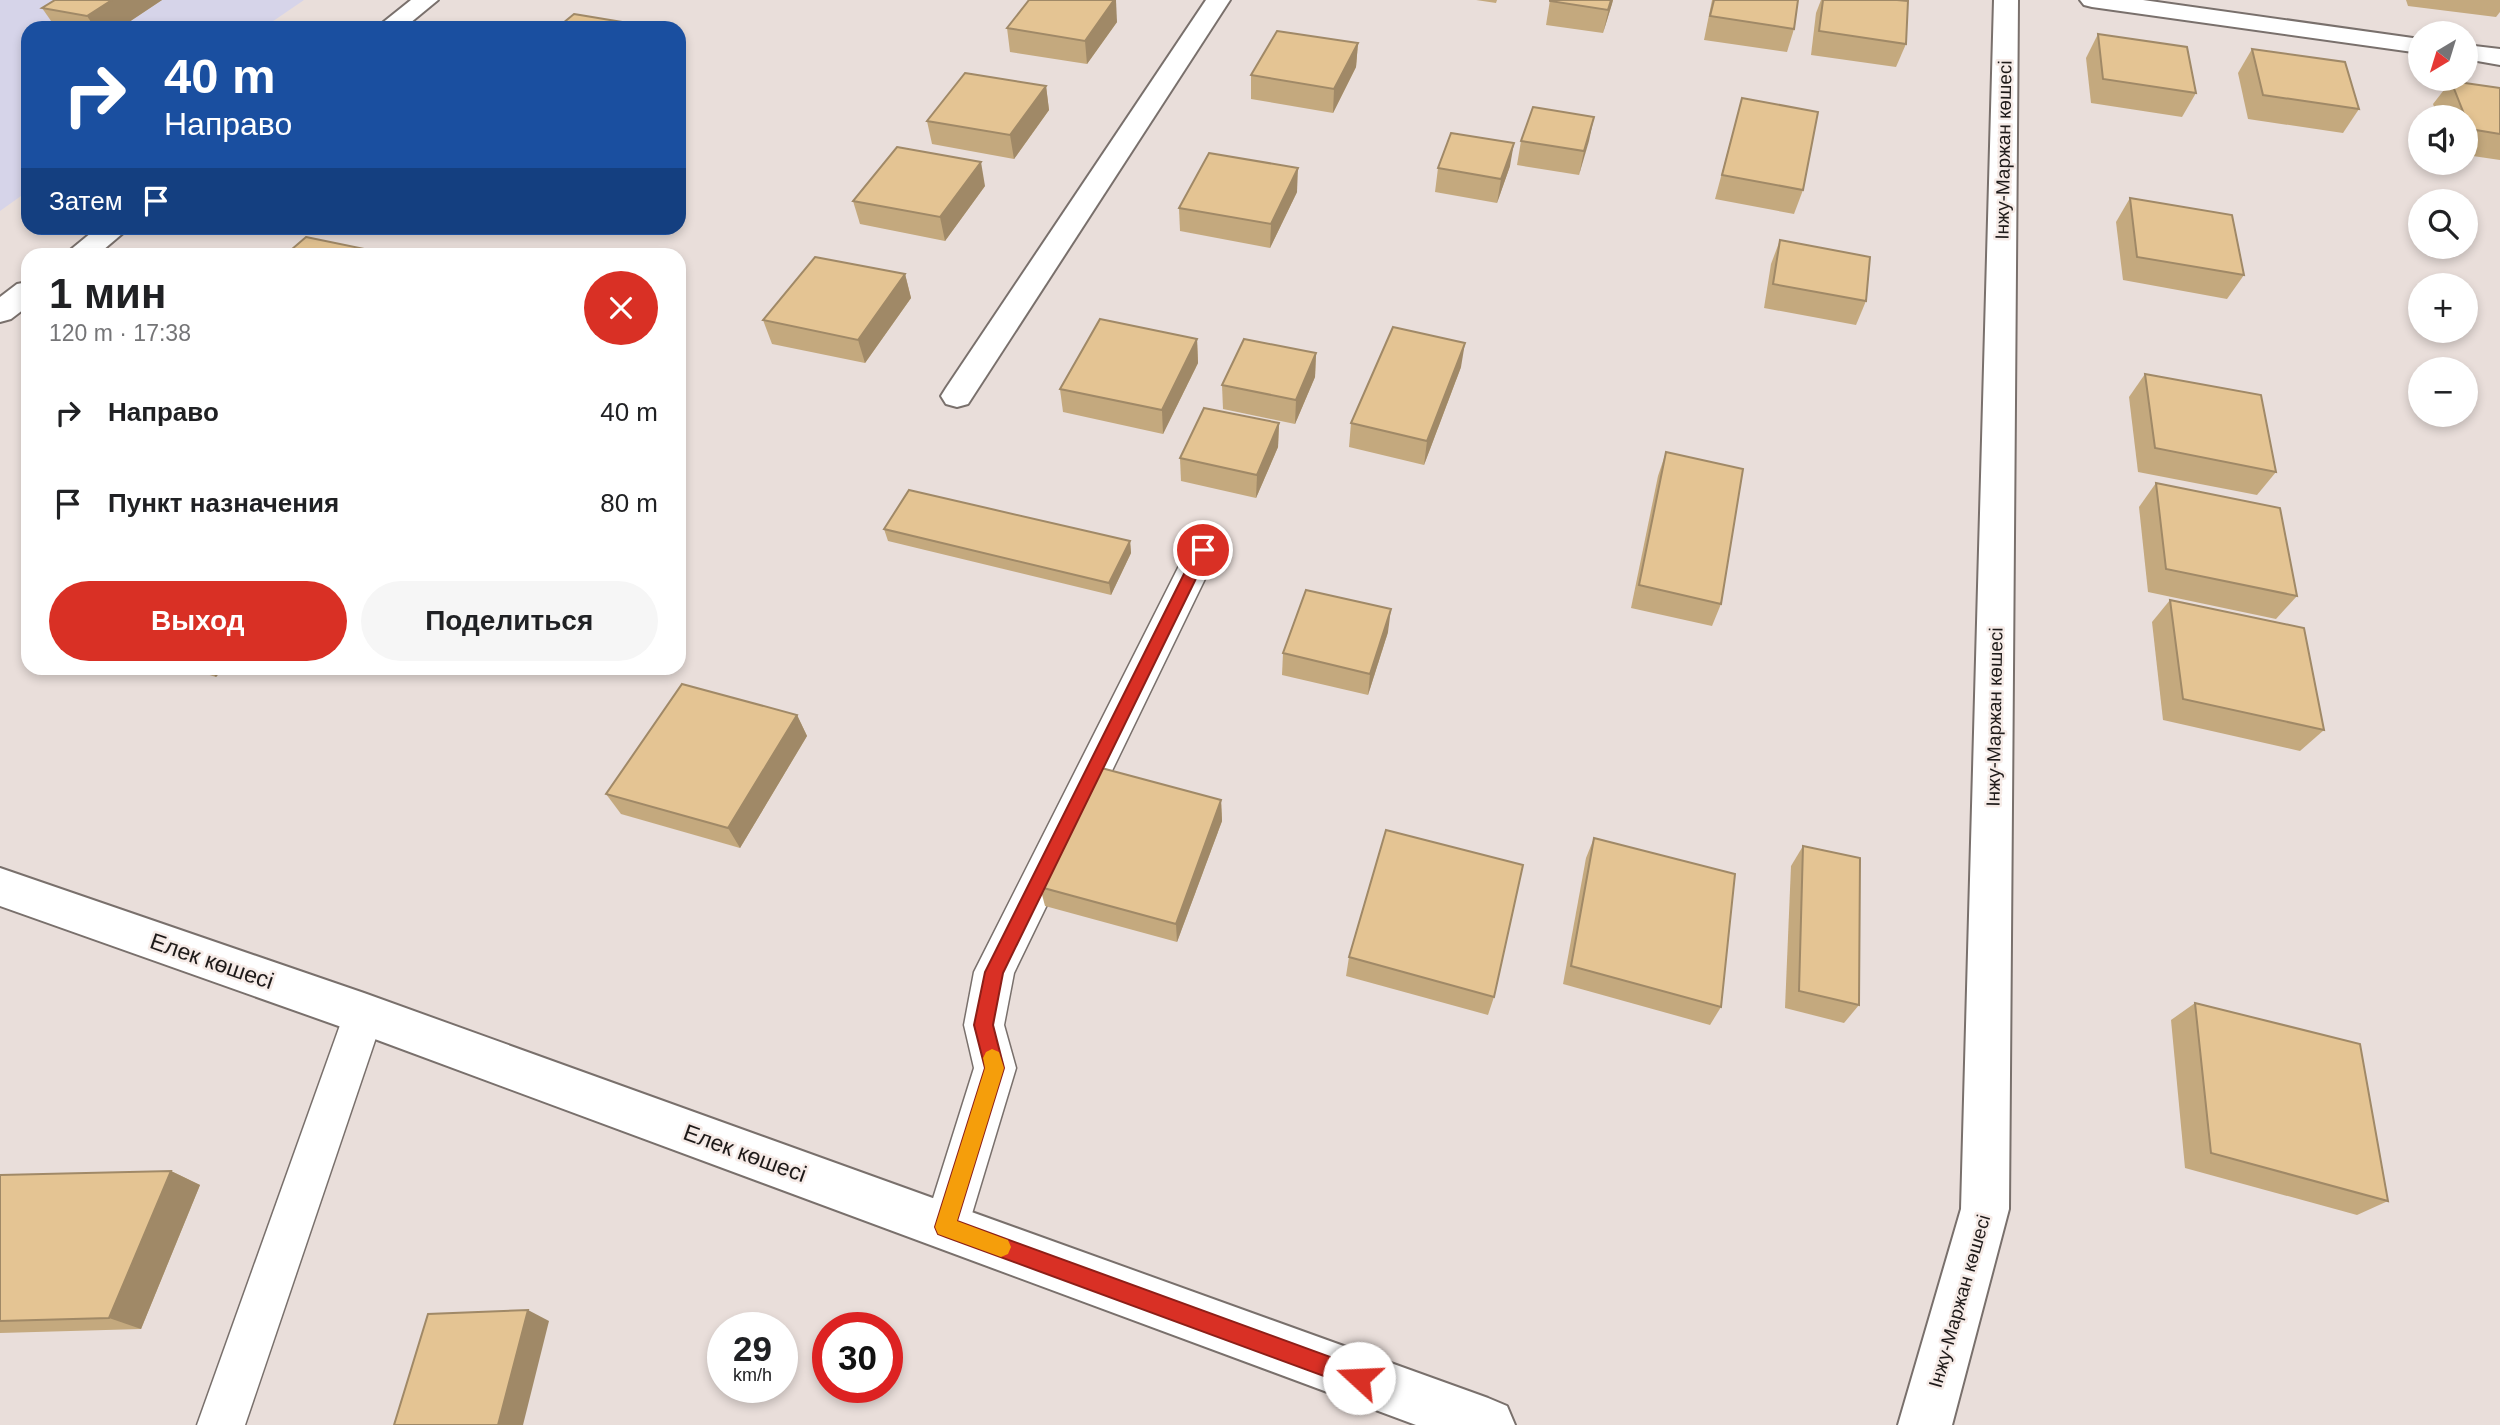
<!DOCTYPE html>
<html lang="ru">
<meta charset="utf-8">
<style>
:root{--surface:#fff;--page:#f6f6f6;--text:#202124;--muted:#757577;--accent:#d93025}
body{margin:0;font-family:Arial,sans-serif;background:var(--page);color:var(--text);height:100vh;display:flex;flex-direction:column;font-size:26px;white-space:nowrap}
*{box-sizing:border-box;margin:0}
p{font-size:23px;color:var(--muted)}
.icon{flex:none;width:38px;height:38px;fill:none;stroke:currentColor;stroke-width:2;stroke-linecap:round;stroke-linejoin:round}
.map{position:relative;flex:1;overflow:hidden}
.details{position:absolute;left:21px;top:248px;width:665px;height:427px;display:flex;flex-direction:column;background:var(--surface);border-radius:21px;box-shadow:0 4px 10px #0003}
.details>*{flex:none}
.guide{position:absolute;left:21px;top:21px;width:665px;height:214px;border-radius:21px;box-shadow:0 4px 10px #0003;background:#1a4fa0;color:#fff;overflow:hidden}
.needle{width:46px;rotate:218deg}
.tools{position:absolute;left:2408px;top:21px;display:grid;gap:14px}
.tools a{display:grid;place-items:center;width:70px;height:70px;border-radius:50%;background:var(--surface);box-shadow:0 4px 10px #0003;font-size:35px}
.speed{position:absolute;left:707px;top:1312px;display:flex;gap:14px;font-size:35px;font-weight:700;text-align:center}
.speed>*{display:grid;place-content:center;width:91px;height:91px;border-radius:50%;background:var(--surface);box-shadow:0 4px 10px #0003;line-height:1}
.speed small{font-size:18px;font-weight:400}
.speed .limit{border:10px solid #d22;background:#fff;color:#111}
.pin{position:absolute;display:grid;place-items:center;width:60px;height:60px;color:#fff;margin:-30px;border:4px solid #fff;border-radius:50%;box-shadow:0 2px 7px #0007}
.me{position:absolute;width:77px;margin:-38px;rotate:290deg;stroke-linejoin:round;filter:drop-shadow(0 0 5px #0008)}
.turn{display:flex;align-items:center;gap:24px;height:147px;padding:0 28px;font-size:32px}
.turn .icon{width:91px;height:91px;stroke-width:2.5}
.turn b{display:block;font-size:49px;line-height:60px}
.then{display:flex;align-items:center;height:66px;padding:0 28px;background:#0003;gap:14px;font-size:26px}
.round{display:grid;place-items:center;flex:none;width:74px;height:74px;border-radius:37px;background:var(--page)}
.headline{display:flex;align-items:center;justify-content:space-between;height:119px;padding:0 28px}
h1{font-size:42px;font-weight:800;line-height:52px}
.cta{display:flex;gap:14px;margin-top:auto;padding:14px 28px}
.cta a{flex:1;height:80px;border-radius:42px;background:var(--accent);color:#fff;font-size:28px;font-weight:800;line-height:80px;text-align:center}
.cta a+a{background:var(--page);color:var(--text)}
ul{padding:0;list-style:none}
li{display:flex;align-items:center;gap:21px;height:91px;padding:0 28px}
li div{flex:1}
li b{display:block;font-size:26px}
li em{font-style:normal}
.map>svg:first-child{display:block}
.commercial{fill:#d6d4e9}
.lines{fill:none;stroke-linecap:round;stroke-linejoin:round}
.service-casing{stroke:#79706c;stroke-width:3}
.minor-casing{stroke:#79706c;stroke-width:4}
.service{fill:#fff;fill-rule:evenodd}
.minor{fill:#fff;fill-rule:evenodd}
.wall{fill:#c4a97e}
.shaded-wall{fill:#a08967}
.building{fill:#e4c493;stroke:#a08967;stroke-width:2}
.route{fill:#d93025;stroke:#8d1f18;stroke-width:2}
.slow{fill:#f59e0b}
.labels{text-anchor:middle;stroke-width:5;stroke-linejoin:round;paint-order:stroke}
.street-label{font-size:19px;fill:#1e1a19;stroke:#f6ebe7}
.near-street-label{font-size:23px;fill:#1e1a19;stroke:#f6ebe7}
</style>
<div class="map">
<svg width="2500" height="1425" viewBox="0 0 2500 1425">
<rect width="100%" height="100%" fill="#e9deda"/>
<!-- commercial -->
<path class="commercial" d="M0,0H304L263,28H28V191L0,211Z"/>
<g class="lines">
<!-- service casing -->
<g class="service-casing">
<g id="service">
<path d="M1203,538L1214,542L1219,550L1014,973L1004,1025L1016,1068L968,1227L962,1243L946,1249L930,1243L924,1227L974,1068L964,1025L974,972L1187,550L1192,542Z"/>
<path d="M364,995L378,1001L384,1014L245,1425H197L344,1014L350,1001Z"/>
</g>
</g>
<!-- minor casing -->
<g class="minor-casing">
<g id="minor">
<path d="M411,0H438L404,28H376Z"/>
<path d="M1206,0H1230L968,404L957,407L946,404L941,396L946,388Z"/>
<path d="M1994,0H2018L2009,1209L1952,1425H1898L1961,1209Z"/>
<path d="M2080,0H2143L2420,39V53L2092,7L2084,5Z"/>
<path d="M2466,45L2500,49V65L2466,59Z"/>
<path d="M97,228H129L96,256H63Z"/>
<path d="M28,282V306L11,319L0,322V297L17,284Z"/>
<path d="M0,868L364,993L1488,1398L1507,1406L1515,1425H1416L364,1035L0,906Z"/>
</g>
</g>
<!-- service -->
<use href="#service" class="service"/>
<!-- minor -->
<use href="#minor" class="minor"/>
</g>
<!-- wall -->
<g class="wall">
<path d="M55,0H162L120,28H56L42,8Z"/>
<path d="M1476,0H1497L1496,3Z"/>
<path d="M1550,0H1613L1603,33L1546,25Z"/>
<path d="M1712,0H1798L1794,29L1787,52L1704,40Z"/>
<path d="M1821,0H1897L1906,44L1896,67L1811,55L1816,13Z"/>
<path d="M2406,0H2500V12L2496,17L2408,6Z"/>
<path d="M1117,22L1087,64L1010,52L1007,28Z"/>
<path d="M2098,34L2196,93L2182,117L2091,103L2086,58Z"/>
<path d="M1358,43L1356,67L1333,113L1251,99V75Z"/>
<path d="M2252,49L2359,109L2343,133L2248,119L2238,73Z"/>
<path d="M2451,81L2500,88V160L2466,155V117H2438L2433,104Z"/>
<path d="M1046,86L1049,110L1014,159L932,144L927,121Z"/>
<path d="M1742,98L1803,190L1794,214L1715,199Z"/>
<path d="M1594,117L1579,175L1517,165L1521,141Z"/>
<path d="M1510,166L1497,203L1435,192L1438,168Z"/>
<path d="M985,186L945,241L860,224L853,201Z"/>
<path d="M1297,192L1270,248L1180,231L1179,208Z"/>
<path d="M2130,198L2244,275L2227,299L2123,280L2116,222Z"/>
<path d="M1780,240L1866,301L1856,325L1764,308L1771,264Z"/>
<path d="M905,274L911,298L865,363L772,344L763,320Z"/>
<path d="M1197,339L1198,363L1163,434L1063,412L1060,389Z"/>
<path d="M1316,353L1315,377L1295,424L1223,409L1222,385Z"/>
<path d="M1461,367L1424,465L1349,447L1351,423Z"/>
<path d="M2145,374L2276,472L2257,495L2138,472L2129,397Z"/>
<path d="M1279,423L1278,447L1256,498L1181,481L1180,458Z"/>
<path d="M1666,452L1721,604L1712,626L1631,608L1658,476Z"/>
<path d="M2156,483L2297,596L2276,619L2148,592L2139,507Z"/>
<path d="M884,529L1130,541L1131,553L1111,595L888,541Z"/>
<path d="M2170,600L2324,730L2300,751L2163,720L2152,622Z"/>
<path d="M1388,632L1368,695L1282,675L1283,653Z"/>
<path d="M187,668H224L216,677Z"/>
<path d="M797,715L807,736L740,848L621,814L606,794Z"/>
<path d="M1221,800L1222,821L1177,942L1045,906L1040,887Z"/>
<path d="M1594,838L1721,1007L1710,1025L1563,984L1586,858Z"/>
<path d="M1803,846L1859,1005L1844,1023L1785,1008L1791,866Z"/>
<path d="M1349,957L1494,997L1488,1015L1346,976Z"/>
<path d="M2195,1003L2388,1201L2357,1215L2185,1168L2171,1020Z"/>
<path d="M171,1171L200,1185L141,1329L0,1333V1175Z"/>
</g>
<!-- shaded-wall -->
<g class="shaded-wall">
<path d="M112,0H162L120,28H95L87,16Z"/>
<path d="M1114,0H1116L1117,22L1087,64L1085,41Z"/>
<path d="M1611,0H1613L1612,4L1603,33Z"/>
<path d="M1358,43L1356,67L1333,113L1334,89Z"/>
<path d="M1046,86L1049,110L1014,159L1010,135Z"/>
<path d="M1594,117L1589,141L1579,175L1584,151Z"/>
<path d="M1514,143L1510,166L1497,203L1501,179Z"/>
<path d="M981,162L985,186L945,241L940,217Z"/>
<path d="M1298,168L1297,192L1270,248L1271,224Z"/>
<path d="M905,274L911,298L865,363L858,340Z"/>
<path d="M1197,339L1198,363L1163,434L1162,410Z"/>
<path d="M1465,343L1461,367L1424,465L1427,441Z"/>
<path d="M1316,353L1315,377L1295,424L1296,400Z"/>
<path d="M1279,423L1278,447L1256,498L1257,475Z"/>
<path d="M1130,541L1131,553L1111,595L1109,583Z"/>
<path d="M1391,609L1388,632L1368,695L1370,674Z"/>
<path d="M208,668H224L216,677Z"/>
<path d="M797,715L807,736L740,848L728,828Z"/>
<path d="M1221,800L1222,821L1177,942L1176,924Z"/>
<path d="M171,1171L200,1185L141,1329L109,1318Z"/>
<path d="M528,1310L549,1321L523,1425H498Z"/>
</g>
<!-- building -->
<g class="building">
<path d="M55,0H112L87,16L42,8Z"/>
<path d="M1029,0H1114L1085,41L1007,28Z"/>
<path d="M1550,0H1611L1608,10L1550,1Z"/>
<path d="M1714,0H1798L1794,29L1710,16Z"/>
<path d="M1823,0H1897L1908,1L1906,44L1819,31Z"/>
<path d="M574,14L646,26L644,28H557Z"/>
<path d="M1277,31L1358,43L1334,89L1251,75Z"/>
<path d="M2098,34L2187,47L2196,93L2103,79Z"/>
<path d="M2252,49L2345,62L2359,109L2263,95Z"/>
<path d="M965,73L1046,86L1010,135L927,121Z"/>
<path d="M2451,81L2500,88V134L2470,129Z"/>
<path d="M1742,98L1818,112L1803,190L1722,175Z"/>
<path d="M1533,107L1594,117L1584,151L1521,141Z"/>
<path d="M1451,133L1514,143L1501,179L1438,168Z"/>
<path d="M897,147L981,162L940,217L853,201Z"/>
<path d="M1209,153L1298,168L1271,224L1179,208Z"/>
<path d="M2130,198L2232,215L2244,275L2137,257Z"/>
<path d="M306,237L389,254L387,256H284Z"/>
<path d="M1780,240L1870,257L1866,301L1773,284Z"/>
<path d="M815,257L905,274L858,340L763,320Z"/>
<path d="M1100,319L1197,339L1162,410L1060,389Z"/>
<path d="M1393,327L1465,343L1427,441L1351,423Z"/>
<path d="M1244,339L1316,353L1296,400L1222,385Z"/>
<path d="M2145,374L2261,395L2276,472L2155,448Z"/>
<path d="M1204,408L1279,423L1257,475L1180,458Z"/>
<path d="M1666,452L1743,469L1721,604L1639,585Z"/>
<path d="M2156,483L2280,508L2297,596L2166,569Z"/>
<path d="M909,490L1130,541L1109,583L884,529Z"/>
<path d="M1306,590L1391,609L1370,674L1283,653Z"/>
<path d="M2170,600L2304,628L2324,730L2183,699Z"/>
<path d="M682,684L797,715L728,828L606,794Z"/>
<path d="M1094,766L1221,800L1176,924L1040,887Z"/>
<path d="M1386,830L1523,865L1494,997L1349,957Z"/>
<path d="M1594,838L1735,874L1721,1007L1571,966Z"/>
<path d="M1803,846L1860,858L1859,1005L1799,991Z"/>
<path d="M2195,1003L2360,1044L2388,1201L2211,1153Z"/>
<path d="M171,1171L109,1318L0,1321V1175Z"/>
<path d="M528,1310L498,1425H394L428,1314Z"/>
</g>
<!-- route -->
<path class="route" d="M1203,544L1210,550L1003,973L993,1025L1004,1068L957,1221L1366,1370L1370,1378L1366,1385L1359,1389L946,1237L938,1234L935,1227L985,1068L974,1025L985,972L1196,550Z"/>
<!-- slow -->
<path class="slow" d="M992,1049L999,1052L1004,1068L957,1221L1008,1240L1011,1247L1008,1254L1001,1257L938,1234L935,1227L985,1068L983,1058L986,1052Z"/>
<g class="labels">
<!-- street labels -->
<g class="street-label">
<text transform="translate(2003 150) rotate(-89)" y="7">Інжу-Маржан көшесі</text>
<text transform="translate(1994 717) rotate(-89)" y="7">Інжу-Маржан көшесі</text>
<text transform="translate(1959 1301) rotate(-74)" y="7">Інжу-Маржан көшесі</text>
</g>
<!-- near-street labels -->
<g class="near-street-label">
<text transform="translate(212 961) rotate(19)" y="8">Елек көшесі</text>
<text transform="translate(745 1153) rotate(20)" y="8">Елек көшесі</text>
</g>
</g>
</svg>
<div class="tools">
<a><svg class="needle" viewBox="-14 -14 28 28"><path d="M0-13l5 13h-10z" fill="#e53935"/><path d="M0 13l5-13h-10z" fill="#757577"/></svg></a>
<a><svg class="icon" aria-label="sound" viewBox="0 0 24 24"><path d="M4 9h4l5-4v14l-5-4H4zM17 9q2 3 0 6"/></svg></a>
<a><svg class="icon" aria-label="search" viewBox="0 0 24 24"><circle cx="10" cy="10" r="6"/><path d="M15 15l6 6"/></svg></a>
<a>+</a>
<a>−</a>
</div>
<div class="speed"><div>29<small>km/h</small></div><div class="limit">30</div></div>
<div class="pin" style="left:1203px;top:550px;background:#d93025"><svg class="icon" aria-label="arrive" viewBox="0 0 24 24"><path d="M6 21V4h12l-3 4 3 4H6"/></svg></div>
<svg class="me" style="left:1359px;top:1378px" viewBox="-20 -20 40 40"><circle r="19" fill="#fff"/><path d="M0-13L10 11 0 6-10 11z" fill="#d93025"/></svg>
<div class="guide">
<div class="turn"><svg class="icon" aria-label="right" viewBox="0 0 24 24"><path d="M7 20v-9h11M14 6l5 5-5 5"/></svg><div><b>40 m</b>Направо</div></div>
<div class="then">Затем<svg class="icon" aria-label="arrive" viewBox="0 0 24 24"><path d="M6 21V4h12l-3 4 3 4H6"/></svg></div>
</div>
<section class="details">
<div class="headline"><div><h1>1 мин</h1><p>120 m · 17:38</p></div><a class="round" style="background:#d93025;color:#fff"><svg class="icon" aria-label="close" viewBox="0 0 24 24"><path d="M6 6l12 12M18 6L6 18"/></svg></a></div>
<ul>
<li><svg class="icon" aria-label="right" viewBox="0 0 24 24"><path d="M7 20v-9h11M14 6l5 5-5 5"/></svg><div><b>Направо</b></div><em>40 m</em></li>
<li><svg class="icon" aria-label="arrive" viewBox="0 0 24 24"><path d="M6 21V4h12l-3 4 3 4H6"/></svg><div><b>Пункт назначения</b></div><em>80 m</em></li>
</ul>
<div class="cta"><a>Выход</a><a>Поделиться</a></div>
</section>
</div>
